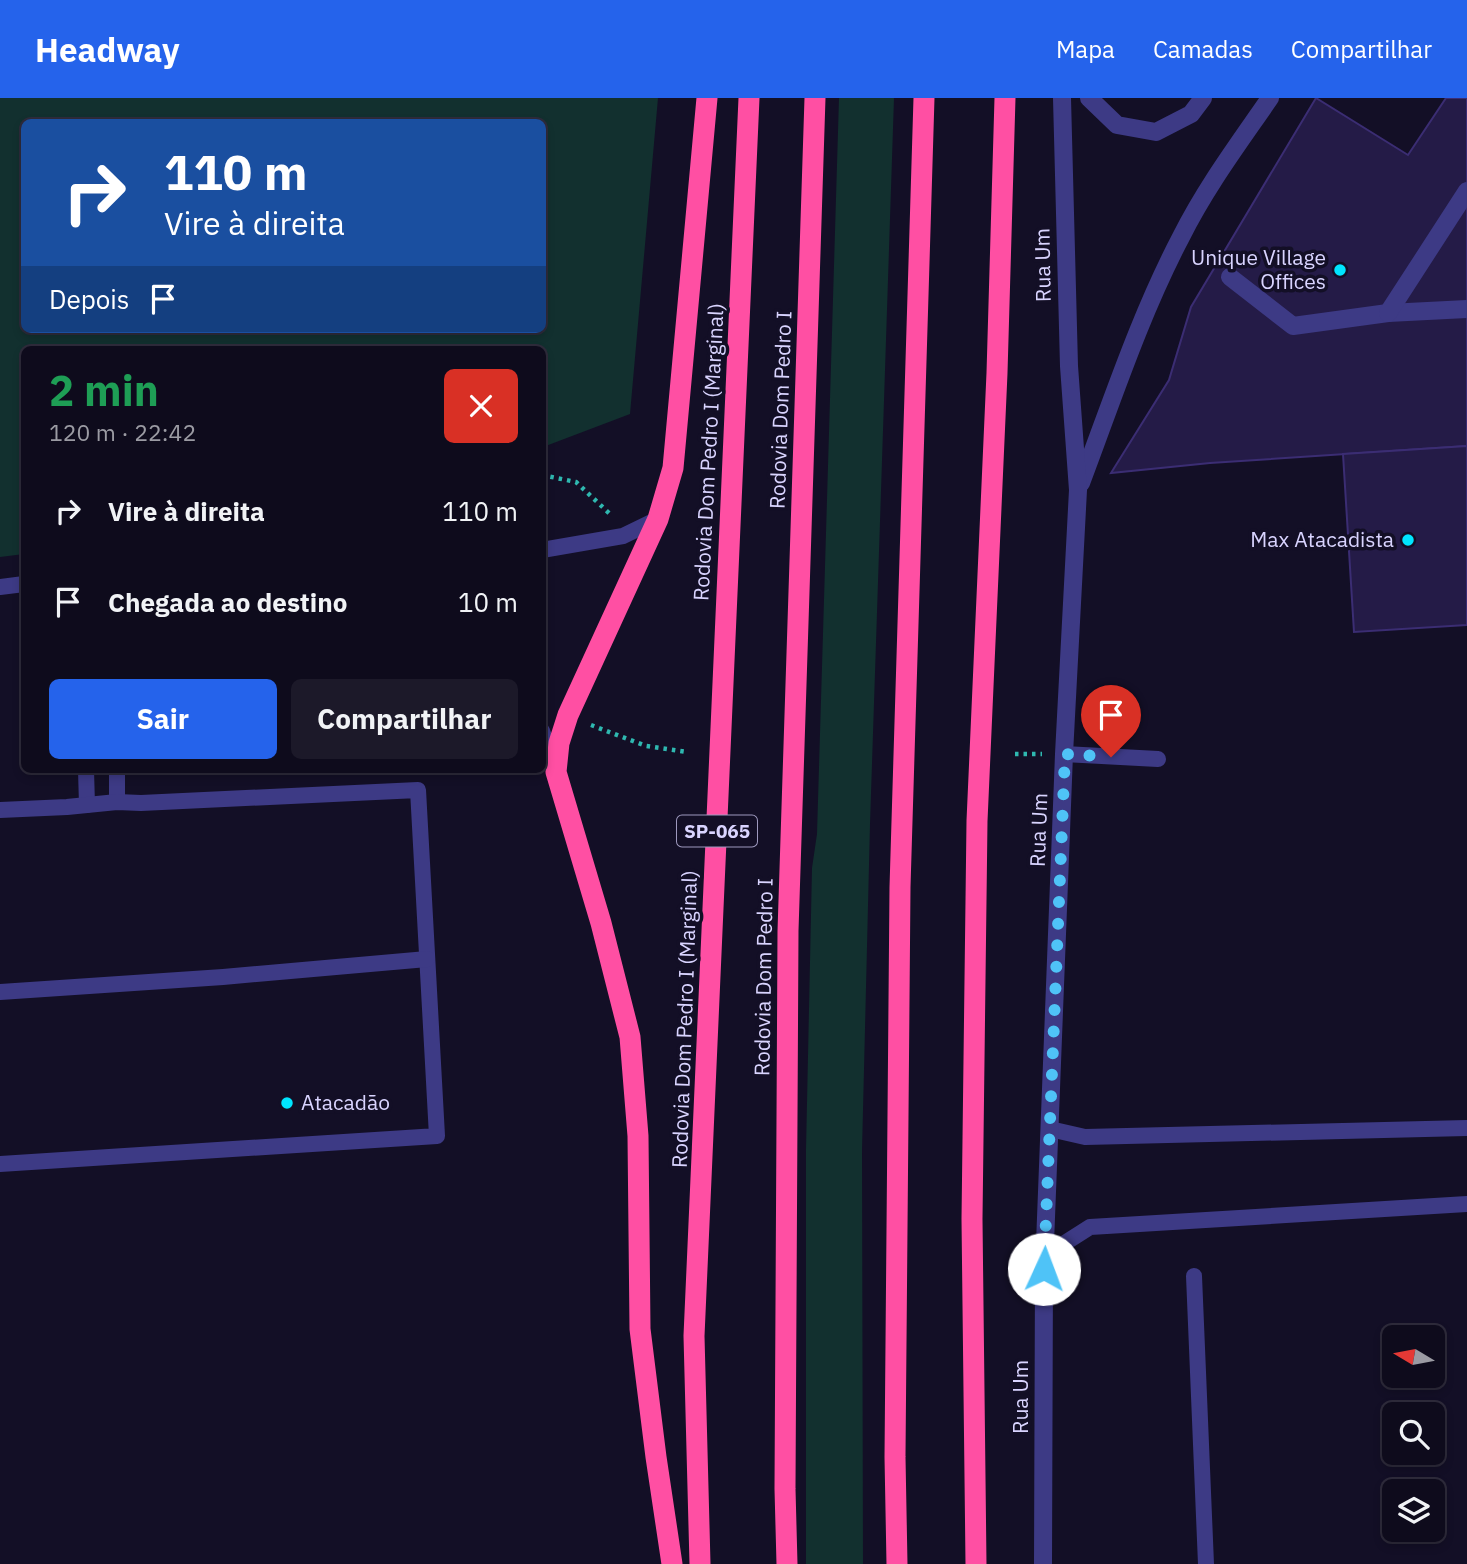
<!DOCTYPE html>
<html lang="pt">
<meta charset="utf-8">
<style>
:root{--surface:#0e0b1c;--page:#1c1929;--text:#f1f3f6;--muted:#9b9ba3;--line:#2e2b3b;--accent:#2563eb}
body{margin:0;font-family:"IBM Plex Sans",sans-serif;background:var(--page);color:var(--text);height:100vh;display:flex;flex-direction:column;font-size:26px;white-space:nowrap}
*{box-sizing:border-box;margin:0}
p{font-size:23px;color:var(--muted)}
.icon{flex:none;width:38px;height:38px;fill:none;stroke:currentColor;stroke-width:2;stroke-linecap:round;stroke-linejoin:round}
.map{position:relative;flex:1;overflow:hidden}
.side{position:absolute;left:21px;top:248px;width:525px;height:427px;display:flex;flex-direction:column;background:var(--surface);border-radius:10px;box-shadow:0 4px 10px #0003,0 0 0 2px var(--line)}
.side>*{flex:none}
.top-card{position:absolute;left:21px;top:21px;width:525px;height:214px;border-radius:10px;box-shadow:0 4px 10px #0003,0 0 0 2px var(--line);background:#1a4fa0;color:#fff;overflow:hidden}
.needle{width:46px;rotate:280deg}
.buttons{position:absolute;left:1382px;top:1227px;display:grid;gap:14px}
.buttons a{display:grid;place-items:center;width:63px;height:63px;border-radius:10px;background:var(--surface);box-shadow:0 4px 10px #0003,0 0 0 2px var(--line);font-size:35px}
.pin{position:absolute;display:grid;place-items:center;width:60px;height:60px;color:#fff;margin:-72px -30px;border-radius:50% 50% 50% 0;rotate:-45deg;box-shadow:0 0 7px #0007}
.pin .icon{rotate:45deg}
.me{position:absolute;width:77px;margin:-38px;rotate:2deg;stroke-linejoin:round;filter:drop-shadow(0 0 5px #0008)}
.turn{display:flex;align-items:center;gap:24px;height:147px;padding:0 28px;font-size:32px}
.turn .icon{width:91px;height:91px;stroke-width:2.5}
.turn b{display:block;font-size:49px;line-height:60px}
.then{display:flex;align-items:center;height:66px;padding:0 28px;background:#0003;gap:14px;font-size:26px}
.round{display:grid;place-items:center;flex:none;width:74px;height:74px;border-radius:10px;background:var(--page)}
.head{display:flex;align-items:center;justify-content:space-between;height:119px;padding:0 28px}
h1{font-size:42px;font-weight:800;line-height:52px;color:#1e9e55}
.button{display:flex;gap:14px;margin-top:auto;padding:14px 28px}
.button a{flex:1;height:80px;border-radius:10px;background:var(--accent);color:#fff;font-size:28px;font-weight:800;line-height:80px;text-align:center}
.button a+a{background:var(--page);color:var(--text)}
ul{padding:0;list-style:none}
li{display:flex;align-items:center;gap:21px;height:91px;padding:0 28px}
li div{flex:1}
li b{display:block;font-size:26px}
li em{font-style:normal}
header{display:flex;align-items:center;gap:42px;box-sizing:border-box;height:98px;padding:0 35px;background:var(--accent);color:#fff}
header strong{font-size:33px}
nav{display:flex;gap:38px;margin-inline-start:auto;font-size:24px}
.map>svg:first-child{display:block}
.green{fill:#12302f;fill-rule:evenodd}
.building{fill:#241b47;stroke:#3b2d73;stroke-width:2}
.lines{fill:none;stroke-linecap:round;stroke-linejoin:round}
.path{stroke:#2fb8b0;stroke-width:4.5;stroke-dasharray:3.5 5;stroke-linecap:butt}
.lane{stroke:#3d3a85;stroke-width:16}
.street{stroke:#3d3a85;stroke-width:18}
.highway{stroke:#ff4fa3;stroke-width:21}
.route{stroke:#4fc3f7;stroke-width:12;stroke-dasharray:0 21.6}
.poi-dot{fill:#00e5ff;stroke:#130f26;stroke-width:2.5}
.labels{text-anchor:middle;stroke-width:7;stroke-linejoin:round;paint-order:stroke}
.shield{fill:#130f26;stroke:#9e99be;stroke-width:2}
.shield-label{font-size:19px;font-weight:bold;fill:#d9d4ff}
.poi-label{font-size:21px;fill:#d9d4ff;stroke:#130f26;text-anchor:end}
.street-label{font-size:21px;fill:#d9d4ff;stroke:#130f26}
</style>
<header>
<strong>Headway</strong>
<nav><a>Mapa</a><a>Camadas</a><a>Compartilhar</a></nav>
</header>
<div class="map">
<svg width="1467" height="1466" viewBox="0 0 1467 1466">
<rect width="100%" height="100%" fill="#130f26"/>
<!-- green -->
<g class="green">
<path d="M0,0H658L630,316L543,349L542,252H24V456L0,459ZM24,24H542V231H24Z"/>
<path d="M839,0H894L870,726L862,1053L863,1466H806V1052L812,770L817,736Z"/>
</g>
<!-- building -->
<g class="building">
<path d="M1316,0L1408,57L1446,0H1467V348L1210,365L1111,375L1169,282L1191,209Z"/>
<path d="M1467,348V527L1354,534L1343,356Z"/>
</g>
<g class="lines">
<!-- path -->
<g class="path">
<path d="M542,377L576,384L611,417"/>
<path d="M591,627L646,648L687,654"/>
<path d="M1015,656H1042"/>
</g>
<!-- lane -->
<g class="lane">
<path d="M542,452L623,438L658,421"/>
<path d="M0,489L24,486"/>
<path d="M542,633L554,667"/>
<path d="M1064,656L1158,661"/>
<path d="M86,672L87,707"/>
<path d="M117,672V704"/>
<path d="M0,712L67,709L117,704L141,705L418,692L437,1038L0,1066"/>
<path d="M0,894L223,879L427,861"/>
<path d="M1050,1031L1085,1039L1467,1030"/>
<path d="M1044,1171L1057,1150L1090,1129L1467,1106"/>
<path d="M1194,1178L1206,1466"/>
</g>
<!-- street -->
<g class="street">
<path d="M1089,0L1117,27L1156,34L1191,16L1203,0"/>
<path d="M1230,179L1293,228L1388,215L1467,211"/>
<path d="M1388,215L1467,93"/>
<path d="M1081,385C1112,303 1140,217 1181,139C1206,89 1239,45 1270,0"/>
<path d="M1043,1466L1044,1171L1064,656L1078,392L1069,268L1062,0"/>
</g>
<!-- highway -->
<g class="highway">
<path d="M672,1466L656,1359L640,1231L638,1038L630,939L601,825L556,674L559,645L568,617L658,421L673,370L707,0"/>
<path d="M700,1466L694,1238L749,0"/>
<path d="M787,1466L785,1391L788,833L815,0"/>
<path d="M897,1466L895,1359L900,789L924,0"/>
<path d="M976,1466L972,1121L977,723L997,275L1005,0"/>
</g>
</g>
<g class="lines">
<!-- route -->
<path class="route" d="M1044,1171L1065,656L1111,659"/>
</g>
<!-- markers -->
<g class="poi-dot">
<circle cx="1340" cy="172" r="7"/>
<circle cx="1408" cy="442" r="7"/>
<circle cx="287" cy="1005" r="7"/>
</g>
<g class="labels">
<!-- shield labels -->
<rect class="shield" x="677" y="717.5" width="80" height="31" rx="5"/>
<g class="shield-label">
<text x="717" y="740">SP-065</text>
</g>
<!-- poi labels -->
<g class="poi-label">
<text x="1326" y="167">Unique Village<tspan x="1326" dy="24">Offices</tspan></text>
<text x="1394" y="449">Max Atacadista</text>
<text x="301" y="1012" text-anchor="start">Atacadão</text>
</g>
<!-- street labels -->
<g class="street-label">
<text transform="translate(1043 167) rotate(-91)" y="7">Rua Um</text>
<text transform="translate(781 312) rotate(-88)" y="7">Rodovia Dom Pedro I</text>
<text transform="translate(709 354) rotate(-87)" y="7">Rodovia Dom Pedro I (Marginal)</text>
<text transform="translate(1039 732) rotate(-88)" y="7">Rua Um</text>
<text transform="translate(764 879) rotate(-89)" y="7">Rodovia Dom Pedro I</text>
<text transform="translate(685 921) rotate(-88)" y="7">Rodovia Dom Pedro I (Marginal)</text>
<text transform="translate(1021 1299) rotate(-90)" y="7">Rua Um</text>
</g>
</g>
</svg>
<div class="buttons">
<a><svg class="needle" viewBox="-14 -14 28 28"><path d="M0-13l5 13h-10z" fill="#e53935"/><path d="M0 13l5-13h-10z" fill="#9b9ba3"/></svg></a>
<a><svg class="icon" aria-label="search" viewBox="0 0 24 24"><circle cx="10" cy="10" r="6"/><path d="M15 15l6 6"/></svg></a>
<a><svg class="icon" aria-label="layers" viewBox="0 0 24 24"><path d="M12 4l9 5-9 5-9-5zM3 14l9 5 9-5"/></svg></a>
</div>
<div class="pin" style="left:1111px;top:659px;background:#d93025"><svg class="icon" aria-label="arrive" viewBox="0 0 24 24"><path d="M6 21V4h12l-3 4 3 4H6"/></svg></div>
<svg class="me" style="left:1044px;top:1171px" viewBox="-20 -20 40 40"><circle r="19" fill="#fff"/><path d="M0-13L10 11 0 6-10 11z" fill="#4fc3f7"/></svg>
<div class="top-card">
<div class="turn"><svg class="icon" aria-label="right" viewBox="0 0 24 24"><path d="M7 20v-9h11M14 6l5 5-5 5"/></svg><div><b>110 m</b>Vire à direita</div></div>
<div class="then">Depois<svg class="icon" aria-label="arrive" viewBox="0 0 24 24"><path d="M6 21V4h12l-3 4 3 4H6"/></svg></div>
</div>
<section class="side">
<div class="head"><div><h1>2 min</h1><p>120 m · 22:42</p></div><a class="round" style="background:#d93025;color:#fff"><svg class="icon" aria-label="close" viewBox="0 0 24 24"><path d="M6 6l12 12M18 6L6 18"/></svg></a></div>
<ul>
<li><svg class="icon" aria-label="right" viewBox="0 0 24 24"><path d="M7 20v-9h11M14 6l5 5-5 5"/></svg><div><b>Vire à direita</b></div><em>110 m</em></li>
<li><svg class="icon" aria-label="arrive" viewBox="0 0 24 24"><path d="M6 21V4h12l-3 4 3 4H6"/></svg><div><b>Chegada ao destino</b></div><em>10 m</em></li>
</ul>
<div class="button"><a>Sair</a><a>Compartilhar</a></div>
</section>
</div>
